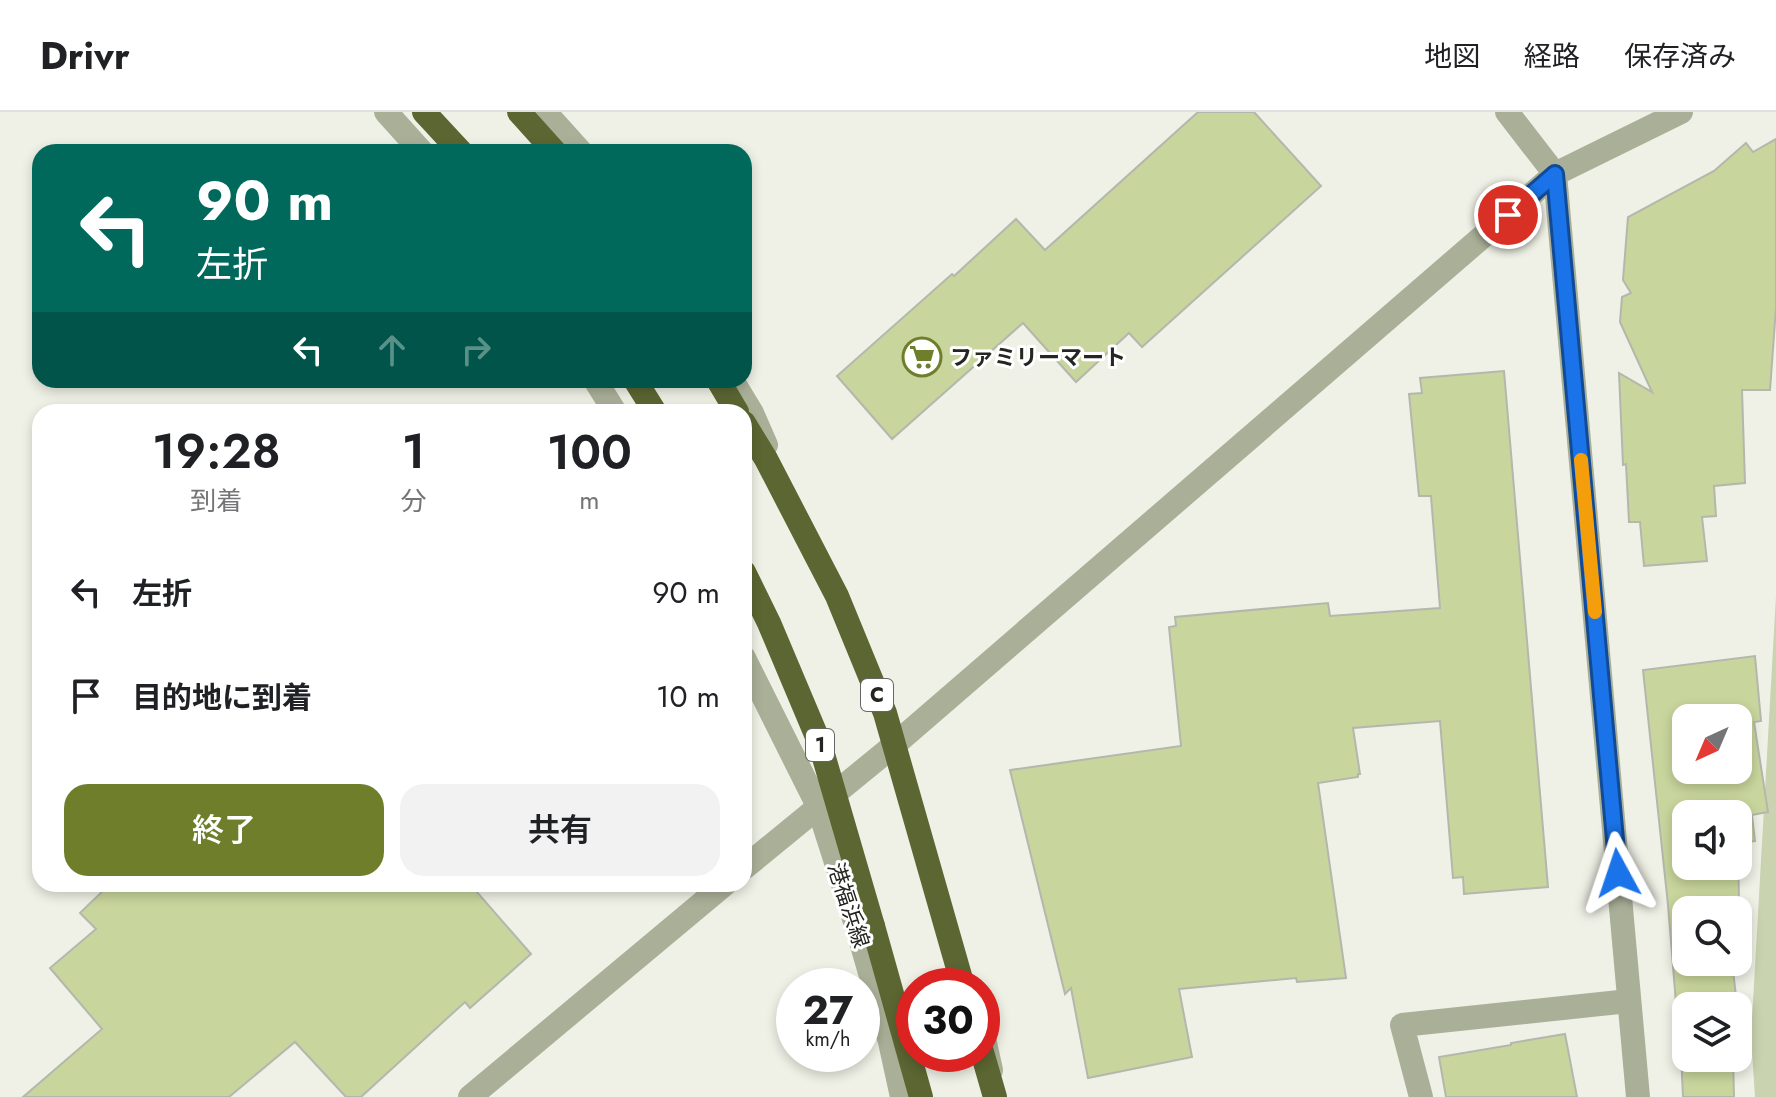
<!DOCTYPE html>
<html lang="ja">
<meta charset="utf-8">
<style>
:root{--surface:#fff;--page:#f2f2f2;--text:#202124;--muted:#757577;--line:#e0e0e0;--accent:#6f7e2b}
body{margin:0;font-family:Jost,"Noto Sans JP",sans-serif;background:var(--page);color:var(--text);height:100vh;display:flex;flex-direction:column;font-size:30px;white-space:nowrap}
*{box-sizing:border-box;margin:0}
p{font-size:26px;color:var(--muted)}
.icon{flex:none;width:44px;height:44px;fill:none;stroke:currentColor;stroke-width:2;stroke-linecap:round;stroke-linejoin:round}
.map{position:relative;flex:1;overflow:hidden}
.sheet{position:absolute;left:32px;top:292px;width:720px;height:488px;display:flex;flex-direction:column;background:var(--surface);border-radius:24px;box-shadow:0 4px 12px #0003}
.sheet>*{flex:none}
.hud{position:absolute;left:32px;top:32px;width:720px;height:244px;border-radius:24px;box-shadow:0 4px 12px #0003;background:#00695c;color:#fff;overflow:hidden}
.needle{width:52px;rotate:224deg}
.controls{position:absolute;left:1672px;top:592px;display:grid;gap:16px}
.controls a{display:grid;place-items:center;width:80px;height:80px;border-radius:16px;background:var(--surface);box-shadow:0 4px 12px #0003;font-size:40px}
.speed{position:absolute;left:776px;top:856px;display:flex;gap:16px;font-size:40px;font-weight:700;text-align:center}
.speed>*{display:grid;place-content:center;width:104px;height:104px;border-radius:50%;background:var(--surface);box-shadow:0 4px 12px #0003;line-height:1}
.speed small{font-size:20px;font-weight:400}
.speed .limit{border:12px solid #d22;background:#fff;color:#111}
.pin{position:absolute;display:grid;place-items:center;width:68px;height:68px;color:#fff;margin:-34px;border:4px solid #fff;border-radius:50%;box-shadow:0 2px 8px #0007}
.me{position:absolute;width:88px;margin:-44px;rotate:355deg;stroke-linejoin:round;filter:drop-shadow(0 0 6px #0008)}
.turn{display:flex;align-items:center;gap:28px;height:168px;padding:0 32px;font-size:36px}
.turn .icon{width:104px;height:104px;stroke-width:2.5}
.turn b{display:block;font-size:56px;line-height:68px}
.lanes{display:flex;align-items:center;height:76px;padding:0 32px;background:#0003;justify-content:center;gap:40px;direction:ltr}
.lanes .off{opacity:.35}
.eta{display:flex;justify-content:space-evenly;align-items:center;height:136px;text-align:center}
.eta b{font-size:48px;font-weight:600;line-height:56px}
.cta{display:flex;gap:16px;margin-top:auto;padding:16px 32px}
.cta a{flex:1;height:92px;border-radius:24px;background:var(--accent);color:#fff;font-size:32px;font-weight:600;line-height:92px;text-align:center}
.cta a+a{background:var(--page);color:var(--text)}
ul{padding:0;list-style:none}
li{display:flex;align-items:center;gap:24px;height:104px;padding:0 32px}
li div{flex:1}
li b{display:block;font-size:30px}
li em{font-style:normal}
header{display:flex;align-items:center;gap:48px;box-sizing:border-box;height:112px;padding:0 40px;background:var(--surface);border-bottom:2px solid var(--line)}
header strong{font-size:38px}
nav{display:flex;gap:44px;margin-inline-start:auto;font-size:28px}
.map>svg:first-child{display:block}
.green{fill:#cad3af}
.building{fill:#c8d59c;stroke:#b4b7ad;stroke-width:2;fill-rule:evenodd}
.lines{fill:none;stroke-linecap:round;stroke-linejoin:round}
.minor{stroke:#aab098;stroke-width:24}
.tertiary{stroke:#aab098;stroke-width:24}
.motorway{stroke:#5c6632;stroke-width:24}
.motorway-bridge{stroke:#5c6632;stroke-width:24}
.route-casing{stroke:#114b97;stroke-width:20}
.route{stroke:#1a73e8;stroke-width:14}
.slow{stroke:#f59e0b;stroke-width:14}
.labels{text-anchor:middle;stroke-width:6;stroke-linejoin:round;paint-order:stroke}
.shield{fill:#fff;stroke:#666764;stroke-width:2}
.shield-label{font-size:20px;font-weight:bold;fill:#252622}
.poi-label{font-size:22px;font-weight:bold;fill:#252622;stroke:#fff;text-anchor:start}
.street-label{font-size:22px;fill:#252622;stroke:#fff}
</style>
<header>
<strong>Drivr</strong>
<nav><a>地図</a><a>経路</a><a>保存済み</a></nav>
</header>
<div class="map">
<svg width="1776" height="985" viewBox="0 0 1776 985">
<rect width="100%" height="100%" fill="#eff1e6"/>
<!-- green -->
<path class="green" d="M1776,484V985H1755L1751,925Z"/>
<!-- building -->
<g class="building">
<path d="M1198,0H1254L1321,74L1142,235L1129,221L1076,270L1023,211L892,327L837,264L952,162L954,164L1016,107L1045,138Z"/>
<path d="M1776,27V196L1770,278H1742L1745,371L1714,374L1716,404L1702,405L1707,449L1644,454L1640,410H1629L1626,352L1623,353L1619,261L1652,280L1620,210L1622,185L1631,181L1623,168L1628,105L1714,59L1746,31L1753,40Z"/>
<path d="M1504,259L1548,775L1464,782L1463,765L1453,766L1440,609L1353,616L1360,662H1358V665L1318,671L1346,866L1297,870L1296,866L1179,877L1192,945L1088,966L1071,876L1065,882L1010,658L1181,634L1169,515L1176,514L1175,505L1328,491L1330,504L1440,496L1431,384H1419L1409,282L1422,281L1420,266Z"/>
<path d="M1755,544L1761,609L1754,610L1768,700L1752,703L1755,729L1738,731L1739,790H1727L1728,798H1686V850H1732L1736,884H1730L1731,894H1686V946H1733L1734,985H1683L1681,940H1680L1668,793L1643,558ZM1686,606H1738V658H1686ZM1686,702H1738V754H1686Z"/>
<path d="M110,772H470L531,842L470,896L465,890L361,985H346L295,930L229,985H23L102,917L50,856L96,817L80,801Z"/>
<path d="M1565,922L1577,985H1446L1439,945L1511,933V931Z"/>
</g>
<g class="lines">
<!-- minor -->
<g class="minor">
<path d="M1507,0L1555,62L1638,985"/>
<path d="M1421,985L1402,913L1629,889"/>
</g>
<!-- tertiary -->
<g class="tertiary">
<path d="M386,0L422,40"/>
<path d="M545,0L581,40"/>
<path d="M595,268L615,300"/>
<path d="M732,268L752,301L766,333"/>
<path d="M744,546L818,694L857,816L890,930L902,985"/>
<path d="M744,756L893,634L1555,62L1681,0"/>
<path d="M982,917L991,958"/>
<path d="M470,985L725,772"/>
</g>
<!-- motorway -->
<g class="motorway">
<path d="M424,0L461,40"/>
<path d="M519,0L555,40"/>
<path d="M635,268L655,300"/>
<path d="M718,268L737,300"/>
<path d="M873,814L921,985"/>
<path d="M982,940L995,985"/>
</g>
<!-- motorway-bridge -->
<g class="motorway-bridge">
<path d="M744,311L766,347L837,484L885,601L963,874"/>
<path d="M744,460L769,511L820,632L873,814"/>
</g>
</g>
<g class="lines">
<!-- route casing -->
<g class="route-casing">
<path id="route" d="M1508,103L1555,62L1618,761"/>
</g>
<!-- route -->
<use href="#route" class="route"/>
<!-- slow -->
<path class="slow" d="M1581,348L1595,500"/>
</g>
<!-- icons -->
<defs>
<g id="supermarket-ring" transform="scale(2)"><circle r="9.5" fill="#fff" stroke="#6f7e2b" stroke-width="1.5"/><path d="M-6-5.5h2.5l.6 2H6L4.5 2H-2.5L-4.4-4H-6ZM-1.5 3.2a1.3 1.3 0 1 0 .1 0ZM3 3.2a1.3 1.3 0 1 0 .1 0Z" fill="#6f7e2b"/></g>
</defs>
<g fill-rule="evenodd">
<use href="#supermarket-ring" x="922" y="245"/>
</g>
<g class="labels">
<!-- shield labels -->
<g class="shield">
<rect x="861" y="567" width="32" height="32" rx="6"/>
<rect x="806" y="617" width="28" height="32" rx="6"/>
</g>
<g class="shield-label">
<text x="877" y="590">C</text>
<text x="820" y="640">1</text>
</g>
<!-- poi labels -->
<g class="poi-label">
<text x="950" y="253">ファミリーマート</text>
</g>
<!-- street labels -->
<g class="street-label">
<text transform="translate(849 793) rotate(72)" y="8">港福浜線</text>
</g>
</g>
</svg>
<div class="controls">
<a><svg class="needle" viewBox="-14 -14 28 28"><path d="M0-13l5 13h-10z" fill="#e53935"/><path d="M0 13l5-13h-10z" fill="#757577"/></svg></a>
<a><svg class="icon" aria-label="sound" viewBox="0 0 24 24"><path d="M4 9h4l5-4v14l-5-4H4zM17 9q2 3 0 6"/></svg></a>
<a><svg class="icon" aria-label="search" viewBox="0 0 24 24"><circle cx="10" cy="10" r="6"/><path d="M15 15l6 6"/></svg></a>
<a><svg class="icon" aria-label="layers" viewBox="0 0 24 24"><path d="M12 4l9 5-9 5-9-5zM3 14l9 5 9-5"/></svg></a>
</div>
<div class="speed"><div>27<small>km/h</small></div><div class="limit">30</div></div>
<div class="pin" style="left:1508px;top:103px;background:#d93025"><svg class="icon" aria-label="arrive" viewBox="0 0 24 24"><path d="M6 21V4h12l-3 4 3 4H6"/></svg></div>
<svg class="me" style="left:1618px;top:761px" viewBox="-20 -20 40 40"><path d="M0-17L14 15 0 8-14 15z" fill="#1a73e8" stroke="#fff" stroke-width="4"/></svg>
<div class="hud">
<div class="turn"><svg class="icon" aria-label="left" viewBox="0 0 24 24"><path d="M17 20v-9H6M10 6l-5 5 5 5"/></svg><div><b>90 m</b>左折</div></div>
<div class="lanes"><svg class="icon" aria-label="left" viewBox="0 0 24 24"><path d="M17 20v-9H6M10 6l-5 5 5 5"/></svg><svg class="icon off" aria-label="ahead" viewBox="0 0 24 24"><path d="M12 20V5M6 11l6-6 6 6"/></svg><svg class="icon off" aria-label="right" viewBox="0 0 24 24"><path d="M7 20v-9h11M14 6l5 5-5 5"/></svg></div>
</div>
<section class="sheet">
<div class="eta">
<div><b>19:28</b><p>到着</p></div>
<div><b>1</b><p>分</p></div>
<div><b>100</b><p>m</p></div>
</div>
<ul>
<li><svg class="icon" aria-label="left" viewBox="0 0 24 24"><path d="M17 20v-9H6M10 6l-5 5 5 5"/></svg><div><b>左折</b></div><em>90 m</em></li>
<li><svg class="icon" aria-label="arrive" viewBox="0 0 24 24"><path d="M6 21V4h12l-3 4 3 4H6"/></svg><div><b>目的地に到着</b></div><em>10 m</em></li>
</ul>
<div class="cta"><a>終了</a><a>共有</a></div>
</section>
</div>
